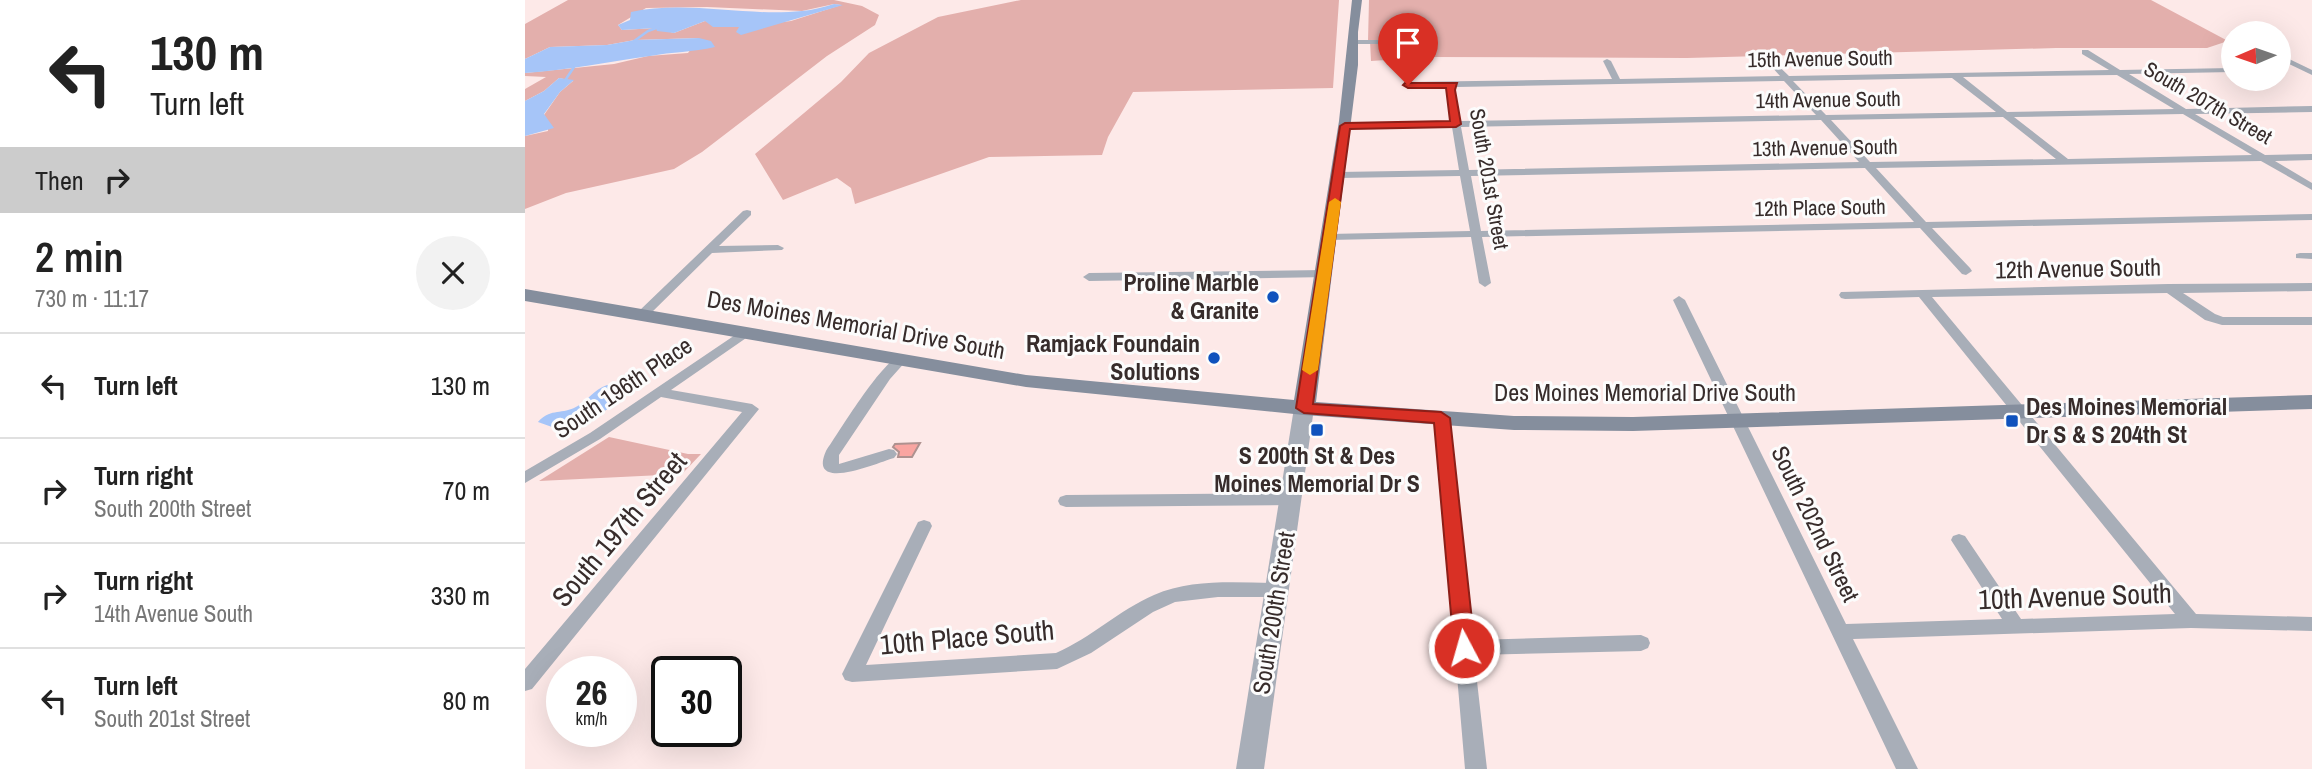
<!DOCTYPE html>
<meta charset="utf-8">
<style>
:root{--surface:#fff;--page:#f2f2f2;--text:#222;--muted:#767676;--line:#e0e0e0}
body{margin:0;font-family:"Archivo Narrow",sans-serif;background:var(--page);color:var(--text);height:100vh;display:flex;flex-direction:column;font-size:26px;white-space:nowrap}
*{box-sizing:border-box;margin:0}
p{font-size:23px;color:var(--muted)}
.icon{flex:none;width:38px;height:38px;fill:none;stroke:currentColor;stroke-width:2;stroke-linecap:round;stroke-linejoin:round}
.map{position:relative;flex:1;overflow:hidden}
.panel{display:flex;flex-direction:column;background:var(--surface);width:525px}
.panel>*{flex:none}
.top-card{background:#fff;color:var(--text);overflow:hidden}
.needle{width:46px;rotate:268deg}
.tools{position:absolute;left:1696px;top:21px;display:grid;gap:14px}
.tools a{display:grid;place-items:center;width:70px;height:70px;border-radius:50%;background:var(--surface);box-shadow:0 7px 28px #0002;font-size:35px}
.speed{position:absolute;left:21px;top:656px;display:flex;gap:14px;font-size:35px;font-weight:700;text-align:center}
.speed>*{display:grid;place-content:center;width:91px;height:91px;border-radius:50%;background:var(--surface);box-shadow:0 7px 28px #0002;line-height:1}
.speed small{font-size:18px;font-weight:400}
.speed .limit{border:4px solid #111;border-radius:10px;background:#fff;color:#111}
.pin{position:absolute;display:grid;place-items:center;width:60px;height:60px;color:#fff;margin:-72px -30px;border-radius:50% 50% 50% 0;rotate:-45deg;box-shadow:0 0 7px #0007}
.pin .icon{rotate:45deg}
.me{position:absolute;width:77px;margin:-38px;rotate:354deg;stroke-linejoin:round;filter:drop-shadow(0 0 5px #0008)}
.turn{display:flex;align-items:center;gap:24px;height:147px;padding:0 35px;font-size:32px}
.turn .icon{width:91px;height:91px;stroke-width:2.5}
.turn b{display:block;font-size:49px;line-height:60px}
.then{display:flex;align-items:center;height:66px;padding:0 35px;background:#0003;gap:14px;font-size:26px}
.round{display:grid;place-items:center;flex:none;width:74px;height:74px;border-radius:37px;background:var(--page)}
.headline{display:flex;align-items:center;justify-content:space-between;height:119px;padding:0 35px}
h1{font-size:42px;font-weight:600;line-height:52px}
ul{padding:0;list-style:none}
li{display:flex;align-items:center;gap:21px;height:105px;padding:0 35px;border-top:2px solid var(--line)}
li div{flex:1}
li b{display:block;font-size:26px}
li em{font-style:normal}
main{display:flex;flex:1;min-height:0}
.map>svg:first-child{display:block}
.green{fill:#e3afac;fill-rule:evenodd}
.water{fill:#a6c5f8}
.lines{fill:none;stroke-linecap:round;stroke-linejoin:round}
.stream{stroke:#a6c5f8;stroke-width:2.5}
.building{fill:#f9a5a1;stroke:#ae918f;stroke-width:2}
.minor{fill:#a8aeb8;fill-rule:evenodd}
.tertiary{fill:#a8aeb8;fill-rule:evenodd}
.secondary{fill:#858e9d;fill-rule:evenodd}
.route{fill:#d93025;stroke:#8d1f18;stroke-width:2}
.slow{fill:#f59e0b}
.poi-dot{fill:#0f52bd;stroke:#fcfcfc;stroke-width:2.5}
.labels{text-anchor:middle;stroke-width:6;stroke-linejoin:round;paint-order:stroke}
.far-street-label{font-size:21px;fill:#372c2b;stroke:#fcfcfc}
.street-label{font-size:24px;fill:#372c2b;stroke:#fcfcfc}
.poi-label{font-size:24px;font-weight:bold;fill:#372c2b;stroke:#fcfcfc;text-anchor:end}
.near-street-label{font-size:28px;fill:#372c2b;stroke:#fcfcfc}
</style>
<main>
<section class="panel">
<div class="top-card">
<div class="turn"><svg class="icon" aria-label="left" viewBox="0 0 24 24"><path d="M17 20v-9H6M10 6l-5 5 5 5"/></svg><div><b>130 m</b>Turn left</div></div>
<div class="then">Then<svg class="icon" aria-label="right" viewBox="0 0 24 24"><path d="M7 20v-9h11M14 6l5 5-5 5"/></svg></div>
</div>
<div class="headline"><div><h1>2 min</h1><p>730 m · 11:17</p></div><a class="round"><svg class="icon" aria-label="close" viewBox="0 0 24 24"><path d="M6 6l12 12M18 6L6 18"/></svg></a></div>
<ul>
<li><svg class="icon" aria-label="left" viewBox="0 0 24 24"><path d="M17 20v-9H6M10 6l-5 5 5 5"/></svg><div><b>Turn left</b></div><em>130 m</em></li>
<li><svg class="icon" aria-label="right" viewBox="0 0 24 24"><path d="M7 20v-9h11M14 6l5 5-5 5"/></svg><div><b>Turn right</b><p>South 200th Street</p></div><em>70 m</em></li>
<li><svg class="icon" aria-label="right" viewBox="0 0 24 24"><path d="M7 20v-9h11M14 6l5 5-5 5"/></svg><div><b>Turn right</b><p>14th Avenue South</p></div><em>330 m</em></li>
<li><svg class="icon" aria-label="left" viewBox="0 0 24 24"><path d="M17 20v-9H6M10 6l-5 5 5 5"/></svg><div><b>Turn left</b><p>South 201st Street</p></div><em>80 m</em></li>
</ul>
</section>
<div class="map">
<svg width="1787" height="769" viewBox="0 0 1787 769">
<rect width="100%" height="100%" fill="#fde9e8"/>
<!-- green -->
<g class="green">
<path d="M43,0H309L337,6L354,15L350,25L302,56L177,152L149,169L41,193L0,209V136L23,131V121L19,115L35,92L48,81L34,78L19,91L0,101V89L21,77L0,76V73L89,64L123,56L163,53L174,38L110,40L82,45L25,47L0,59V24ZM309,4L316,5L266,21L215,27L180,21L149,33L131,28L97,30L93,25L121,8L182,7L277,11Z"/>
<path d="M496,0H814L808,88L608,92L583,137L577,155L464,157L330,204L326,188L312,178L258,200L230,154L316,82L344,53L413,17Z"/>
<path d="M844,0H1626L1703,41L1682,48H1531L1162,58L905,57L846,61L845,41H843Z"/>
<path d="M84,437L163,454H176L157,474L14,481Z"/>
</g>
<!-- water -->
<g class="water">
<path d="M309,4L318,5L216,35L211,32L214,27H188L180,21L149,33L132,31L131,28L97,30L93,25L105,20L106,12C162,0 221,17 277,11C288,10 299,7 309,4Z"/>
<path d="M174,38L186,41L190,47C168,52 147,52 125,56C83,62 42,70 0,73V59L25,47L82,45L110,40Z"/>
<path d="M34,78L49,80L35,92L19,114L29,128L0,136V101L19,91Z"/>
<path d="M82,385L101,391C92,407 65,420 48,426L38,423L27,427L13,422C24,409 35,414 49,408C62,402 69,389 82,385Z"/>
</g>
<g class="lines">
<!-- stream -->
<g class="stream">
<path d="M105,44L123,31L134,27"/>
<path d="M39,82L49,67"/>
</g>
</g>
<!-- building -->
<path class="building" d="M395,443L387,457H373L374,452L368,447L370,444Z"/>
<g class="lines">
<!-- minor -->
<g class="minor">
<path d="M827,40H903L907,42L903,44H824V40Z"/>
<path d="M1557,50H1563L1595,70L1708,68V72L1604,74L1661,109L1787,106V112L1670,114L1740,155L1787,154V160L1750,161L1787,183V190L1736,161L1351,168L1401,222L1787,214V220L1407,228L1445,268L1447,271L1441,275L1437,274L1395,228L957,237L966,283L960,287L954,283L946,237L804,240L798,237L804,234L945,231L935,176L814,178L809,175L814,172L934,170L927,127L820,129L815,126L820,123L926,121L921,90L923,87H880V83L883,82L1087,79L1078,61L1082,59L1086,61L1095,79L1255,76L1237,56L1241,54L1264,76L1584,70L1557,54ZM1592,75L1649,109L1482,112L1438,77ZM1427,78L1471,112L1301,115L1268,81ZM1259,81L1291,115L935,121L929,90L931,87ZM1658,114L1727,155L1543,159L1489,117ZM1478,117L1531,159L1345,162L1306,120ZM1296,120L1334,162L944,170L936,127ZM1340,168L1389,222L956,231L946,176Z"/>
<path d="M1754,54L1787,70V75L1754,59Z"/>
<path d="M222,210L226,211V215L194,246L253,245L259,248L257,250L187,253L122,317H114L112,314L114,311L218,211Z"/>
<path d="M1775,253H1787V259L1771,258V254Z"/>
<path d="M799,270L803,271L805,274L803,277L564,281L558,277L564,273Z"/>
<path d="M1787,283V291L1658,293L1690,314L1698,317H1787V325H1697L1680,320L1642,293L1407,297L1671,614L1787,617V631L1666,628L1328,639L1393,769H1371L1148,300L1154,296L1160,300L1321,624L1477,619L1426,540L1428,536L1434,534L1440,536L1496,619L1650,614L1394,297L1320,299L1316,298L1314,295L1316,292L1643,284Z"/>
<path d="M219,329L226,333L224,336L146,390L227,404L234,409L7,689L0,691V669L217,412L136,397L75,439L0,483V471L65,433Z"/>
<path d="M375,356L382,360L365,379L314,455V464L364,449L369,450L372,454L369,458C354,462 282,494 301,451C314,432 356,362 375,356Z"/>
<path d="M917,413L924,418L948,640L1116,635L1123,638L1125,643L1123,648L1116,651L949,655L962,769H940L910,418Z"/>
<path d="M767,493L773,495L775,499L773,503L767,505L541,507L535,505L533,501L535,497L541,495Z"/>
<path d="M399,520L405,522L407,526L341,665L531,653C566,638 594,610 629,595C668,578 713,583 754,583L760,585L763,590L760,595L754,597H693L650,602L628,612L566,653L532,669L327,682L320,680L317,674L393,522Z"/>
</g>
<!-- tertiary -->
<path class="tertiary" d="M779,402L786,404L789,408L739,769H711L769,408L772,404Z"/>
<!-- secondary -->
<path class="secondary" d="M827,0H837L833,32V65L791,402L989,416L1108,417L1787,395V409L1108,431L989,430L779,415L501,387L0,301V289L501,375L769,400L814,121Z"/>
</g>
<!-- route -->
<path class="route" d="M880,83H932L930,90L936,124L931,127L825,129L788,404L916,412L925,418L950,648L947,654L939,657L932,654L929,648L909,423L779,413L771,408L815,126L820,123L925,121L921,88H883L878,85Z"/>
<!-- slow -->
<path class="slow" d="M810,198L816,202L793,370L785,375L777,370L804,202Z"/>
<!-- markers -->
<g class="poi-dot">
<circle cx="748" cy="297" r="7"/>
<circle cx="689" cy="358" r="7"/>
<rect x="1480" y="414" width="14" height="14" rx="3.5"/>
<rect x="785" y="423" width="14" height="14" rx="3.5"/>
</g>
<g class="labels">
<!-- far-street labels -->
<g class="far-street-label">
<text transform="translate(1295 59) rotate(-1)" y="7">15th Avenue South</text>
<text transform="translate(1303 100) rotate(-1)" y="7">14th Avenue South</text>
<text transform="translate(1683 103) rotate(30)" y="7">South 207th Street</text>
<text transform="translate(1300 148) rotate(-1)" y="7">13th Avenue South</text>
<text transform="translate(964 179) rotate(80)" y="7">South 201st Street</text>
<text transform="translate(1295 208) rotate(-1)" y="7">12th Place South</text>
</g>
<!-- street labels -->
<g class="street-label">
<text transform="translate(1553 269) rotate(-1)" y="8">12th Avenue South</text>
<text transform="translate(331 325) rotate(10)" y="8">Des Moines Memorial Drive South</text>
<text transform="translate(98 388) rotate(-34)" y="8">South 196th Place</text>
<text x="1120" y="401">Des Moines Memorial Drive South</text>
<text transform="translate(1290 524) rotate(64)" y="8">South 202nd Street</text>
<text transform="translate(749 613) rotate(-81)" y="8">South 200th Street</text>
</g>
<!-- poi labels -->
<g class="poi-label">
<text x="734" y="291">Proline Marble<tspan x="734" dy="28">&amp; Granite</tspan></text>
<text x="675" y="352">Ramjack Foundain<tspan x="675" dy="28">Solutions</tspan></text>
<text x="1501" y="415" text-anchor="start">Des Moines Memorial<tspan x="1501" dy="28">Dr S &amp; S 204th St</tspan></text>
<text x="792" y="464" text-anchor="middle">S 200th St &amp; Des<tspan x="792" dy="28">Moines Memorial Dr S</tspan></text>
</g>
<!-- near-street labels -->
<g class="near-street-label">
<text transform="translate(94 529) rotate(-50)" y="10">South 197th Street</text>
<text transform="translate(1550 596) rotate(-2)" y="10">10th Avenue South</text>
<text transform="translate(442 637) rotate(-5)" y="10">10th Place South</text>
</g>
</g>
</svg>
<div class="tools">
<a><svg class="needle" viewBox="-14 -14 28 28"><path d="M0-13l5 13h-10z" fill="#e53935"/><path d="M0 13l5-13h-10z" fill="#767676"/></svg></a>
</div>
<div class="speed"><div>26<small>km/h</small></div><div class="limit">30</div></div>
<div class="pin" style="left:883px;top:85px;background:#d93025"><svg class="icon" aria-label="arrive" viewBox="0 0 24 24"><path d="M6 21V4h12l-3 4 3 4H6"/></svg></div>
<svg class="me" style="left:939px;top:648px" viewBox="-20 -20 40 40"><circle r="17" fill="#d93025" stroke="#fff" stroke-width="3"/><path d="M0-11L8 9 0 5-8 9z" fill="#fff"/></svg>
</div>
</main>
